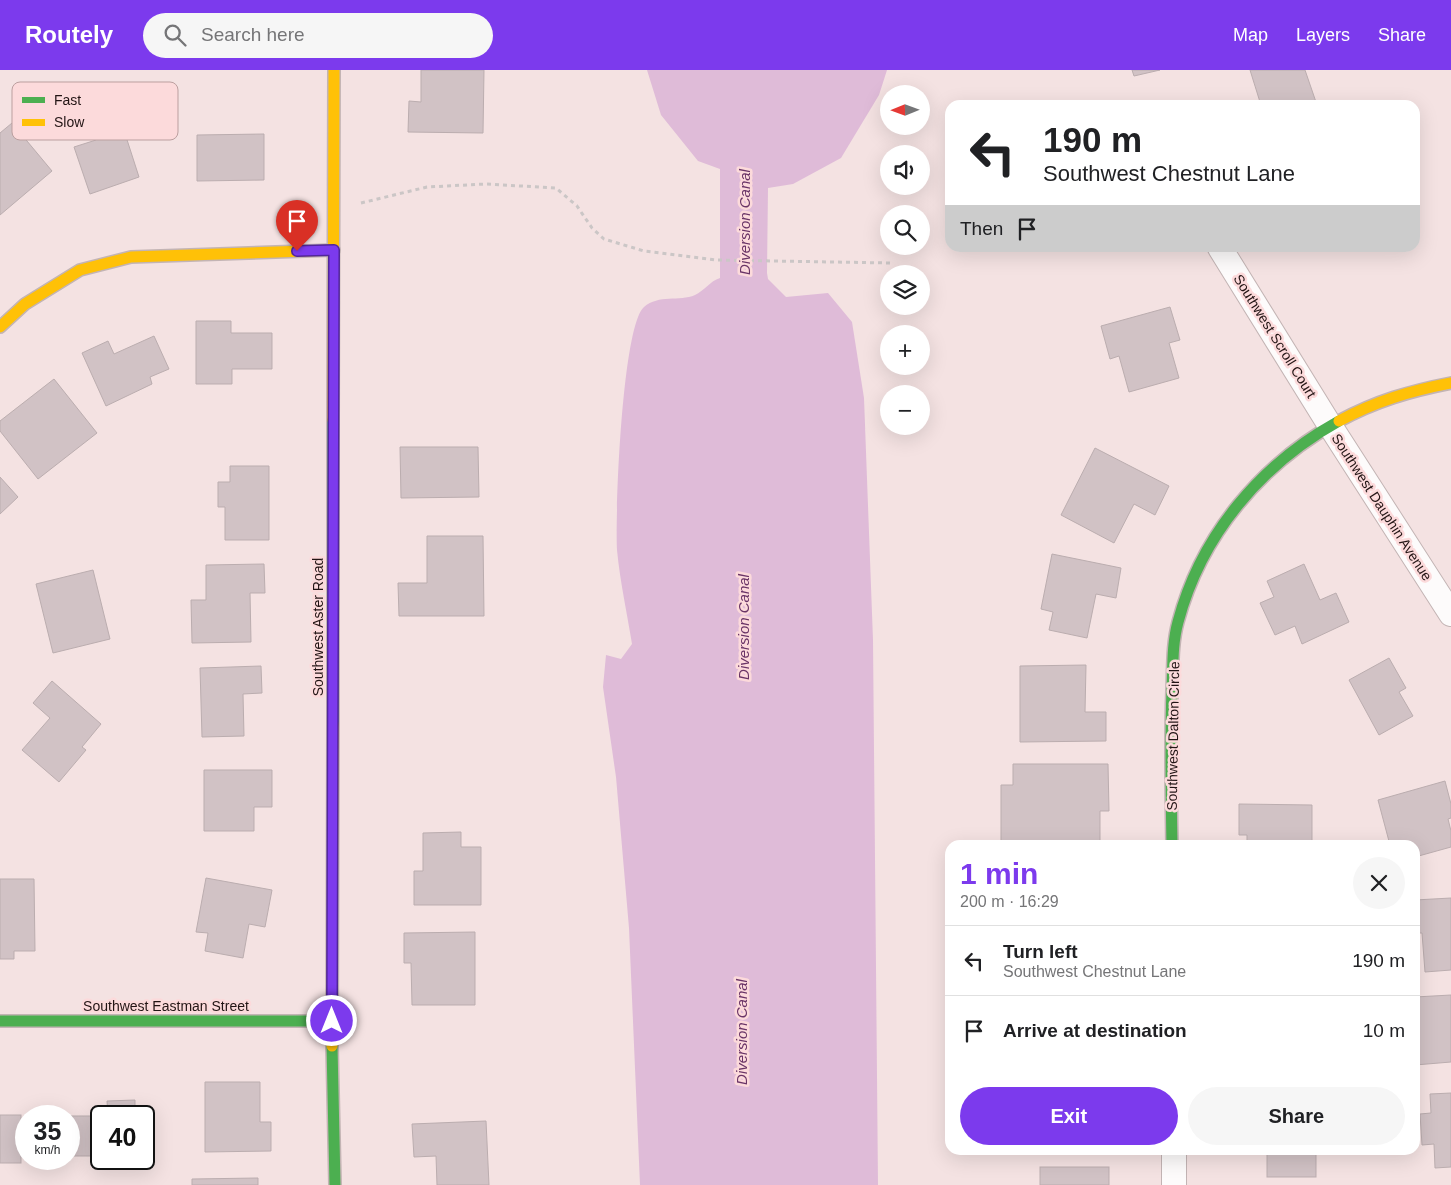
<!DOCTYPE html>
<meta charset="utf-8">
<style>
:root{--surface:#fff;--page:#f6f6f6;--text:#202124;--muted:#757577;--line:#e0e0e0;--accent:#7c3aed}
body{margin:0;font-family:Arial,sans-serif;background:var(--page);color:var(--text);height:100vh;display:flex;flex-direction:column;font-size:19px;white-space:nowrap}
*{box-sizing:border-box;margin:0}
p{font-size:16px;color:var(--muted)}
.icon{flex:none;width:28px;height:28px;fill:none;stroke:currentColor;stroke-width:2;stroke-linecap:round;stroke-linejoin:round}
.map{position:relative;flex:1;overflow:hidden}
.details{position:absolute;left:945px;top:770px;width:475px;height:315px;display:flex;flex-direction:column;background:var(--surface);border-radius:15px;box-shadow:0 5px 20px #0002}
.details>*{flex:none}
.guide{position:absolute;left:945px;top:30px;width:475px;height:152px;border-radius:15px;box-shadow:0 5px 20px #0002;background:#fff;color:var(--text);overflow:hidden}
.needle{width:32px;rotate:269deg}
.fabs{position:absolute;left:880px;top:15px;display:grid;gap:10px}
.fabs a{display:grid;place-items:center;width:50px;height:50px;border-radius:50%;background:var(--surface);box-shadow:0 5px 20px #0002;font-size:25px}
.speed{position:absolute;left:15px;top:1035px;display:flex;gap:10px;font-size:25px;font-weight:700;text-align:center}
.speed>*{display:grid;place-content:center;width:65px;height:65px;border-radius:50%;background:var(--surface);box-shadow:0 5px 20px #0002;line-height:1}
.speed small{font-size:12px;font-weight:400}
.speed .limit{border:2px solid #111;border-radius:8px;background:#fff;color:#111}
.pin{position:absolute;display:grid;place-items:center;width:42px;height:42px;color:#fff;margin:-51px -21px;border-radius:50% 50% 50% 0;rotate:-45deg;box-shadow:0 0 5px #0007}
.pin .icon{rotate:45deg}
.me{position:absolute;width:55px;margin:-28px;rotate:0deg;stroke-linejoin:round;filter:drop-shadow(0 0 4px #0008)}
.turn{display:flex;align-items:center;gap:18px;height:105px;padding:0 15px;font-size:22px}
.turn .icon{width:65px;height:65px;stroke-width:2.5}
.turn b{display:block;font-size:35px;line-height:42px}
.then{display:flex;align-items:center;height:48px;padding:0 15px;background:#0003;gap:10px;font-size:19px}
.round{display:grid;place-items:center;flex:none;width:52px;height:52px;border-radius:26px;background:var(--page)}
.head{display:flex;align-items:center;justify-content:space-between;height:85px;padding:0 15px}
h1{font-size:30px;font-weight:800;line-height:38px;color:var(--accent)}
.action{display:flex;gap:10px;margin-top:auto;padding:10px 15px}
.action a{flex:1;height:58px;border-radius:30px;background:var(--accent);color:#fff;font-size:20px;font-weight:800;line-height:58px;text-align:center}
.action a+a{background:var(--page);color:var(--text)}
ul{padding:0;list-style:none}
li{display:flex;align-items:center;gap:15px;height:70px;padding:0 15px;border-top:1px solid var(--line)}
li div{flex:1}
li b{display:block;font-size:19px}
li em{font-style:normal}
header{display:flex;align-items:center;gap:30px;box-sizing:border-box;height:70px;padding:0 25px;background:var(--accent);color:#fff}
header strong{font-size:24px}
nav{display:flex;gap:28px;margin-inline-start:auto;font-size:18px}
.search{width:350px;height:45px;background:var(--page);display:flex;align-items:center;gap:12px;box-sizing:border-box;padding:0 18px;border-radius:28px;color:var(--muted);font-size:19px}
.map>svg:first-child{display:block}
.water{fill:#dfbbd8}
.building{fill:#d1c2c5;stroke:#bbadaf}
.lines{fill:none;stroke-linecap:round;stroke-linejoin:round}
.street-casing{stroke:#c3b4b4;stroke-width:26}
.fast-casing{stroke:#c3b4b4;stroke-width:14}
.slow-casing{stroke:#c3b4b4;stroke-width:14}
.path{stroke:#cbc6c6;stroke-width:3;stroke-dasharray:4 4;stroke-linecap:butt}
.street{stroke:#fdfbfb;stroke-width:24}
.fast{stroke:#4caf50;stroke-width:11}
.slow{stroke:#ffc107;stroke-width:11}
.route-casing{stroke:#51269a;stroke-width:12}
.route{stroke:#7c3aed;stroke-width:9}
.labels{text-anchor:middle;stroke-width:5;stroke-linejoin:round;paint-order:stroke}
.street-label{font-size:14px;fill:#221414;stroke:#fcdadb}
.water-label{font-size:15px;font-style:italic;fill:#6a3467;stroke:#fcdadb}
.key{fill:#fcdadb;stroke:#bb9f9f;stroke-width:1}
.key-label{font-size:14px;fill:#221414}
</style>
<header>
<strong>Routely</strong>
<div class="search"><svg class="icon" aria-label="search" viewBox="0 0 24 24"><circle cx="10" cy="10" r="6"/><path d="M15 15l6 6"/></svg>Search here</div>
<nav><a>Map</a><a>Layers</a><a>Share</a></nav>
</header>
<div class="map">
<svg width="1451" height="1115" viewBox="0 0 1451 1115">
<rect width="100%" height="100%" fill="#f4e2e2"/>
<!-- water -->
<path class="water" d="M647,0H887L879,25L841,88L793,114L768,118L767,203L768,209L786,227L828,223L852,252L864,328L873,570L878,1115H640L629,858L616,707L603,617L606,585L621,589L632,574C627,543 620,511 617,480C615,445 622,256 644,237C659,224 679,232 695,225C704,221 710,211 720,208V99L698,91L661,45Z"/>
<!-- building -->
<g class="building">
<path d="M421,0H484L483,63L408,62L409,31L421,32Z"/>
<path d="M1132,0H1160L1134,6Z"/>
<path d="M1250,0H1305L1317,35H1253L1260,32Z"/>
<path d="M120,48L139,107L90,124L74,77L96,70L92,57Z"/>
<path d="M12,53L52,101L0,145V63Z"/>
<path d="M264,64V110L197,111V65Z"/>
<path d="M1170,237L1180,270L1169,273L1179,308L1129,322L1119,286L1110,289L1101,256Z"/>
<path d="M196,251H231V263H272V299H232V314H196Z"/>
<path d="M154,266L169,299L150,307L152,314L106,336L82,283L108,271L114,284Z"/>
<path d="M54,309L97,363L38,409L0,361V351Z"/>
<path d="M400,377H478L479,427L401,428Z"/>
<path d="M1095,378L1169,416L1155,445L1134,434L1114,473L1061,445Z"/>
<path d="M230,396H269V470H225V437H218V412H230Z"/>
<path d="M0,407L18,427L0,444Z"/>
<path d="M427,466H483L484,546H399L398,513H427Z"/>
<path d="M1052,484L1121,498L1116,528L1096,524L1087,568L1049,560L1053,542L1041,539Z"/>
<path d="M264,494L265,523H250L251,572L192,573L191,530H206V495Z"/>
<path d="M1304,494L1320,530L1336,523L1349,552L1302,574L1295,556L1275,565L1260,533L1274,527L1267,511Z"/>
<path d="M93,500L110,569L53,583L36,514Z"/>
<path d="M1389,588L1406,618L1399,622L1413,646L1379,665L1349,610Z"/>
<path d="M1086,595L1085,642H1106V671L1020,672V596Z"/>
<path d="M261,596L262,623L243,624L244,666L202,667L200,598Z"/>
<path d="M52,611L101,654L82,677L86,680L59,712L22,680L50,648L33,633Z"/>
<path d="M1013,694H1108L1109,741H1100V774L1001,775V715H1013Z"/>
<path d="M204,700H272V737H254V761H204Z"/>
<path d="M1445,711L1451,734V748L1448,749L1451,761V777L1415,787V775H1390L1378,730Z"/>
<path d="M1239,734L1312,735V774L1247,775V765H1239Z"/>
<path d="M461,762V777H481V835H414V801H423V763Z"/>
<path d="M206,808L272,820L265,857L249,854L243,888L205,881L208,863L196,862Z"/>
<path d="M0,809H34L35,881H14V889H0Z"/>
<path d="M1451,828V900L1425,902L1422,863H1415V830Z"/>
<path d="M475,862V935H412L411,893H404V863Z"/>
<path d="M1451,925V992L1415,995V927Z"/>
<path d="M205,1012H260V1052H271V1081L205,1082Z"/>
<path d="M1451,1023V1097L1435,1098L1434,1074L1422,1075L1420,1044L1431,1043L1430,1024Z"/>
<path d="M135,1030V1046H101V1086H69V1046H66H108L107,1031Z"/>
<rect x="0" y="1045" width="21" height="48"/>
<path d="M486,1051L489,1115H437L436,1086L414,1087L412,1054Z"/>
<rect x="1267" y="1080" width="49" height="27"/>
<rect x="1040" y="1097" width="69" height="18"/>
<path d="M258,1108V1115H192V1109Z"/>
</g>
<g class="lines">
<!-- street casing -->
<g class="street-casing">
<g id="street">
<path d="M1220,178L1329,354L1451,544"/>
<path d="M1174,1080V1115"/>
</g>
</g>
<!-- fast casing -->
<g class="fast-casing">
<g id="fast">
<path d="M333,654V350"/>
<path d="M1172,775C1171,723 1170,671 1172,620C1173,597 1172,574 1178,552C1201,465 1261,394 1339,351"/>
<path d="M0,951H332"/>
<path d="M332,976L335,1115"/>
</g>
</g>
<!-- slow casing -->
<g class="slow-casing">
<g id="slow">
<path d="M0,257L25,234L80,200L131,187L334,180"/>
<path d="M333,350L334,0"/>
<path d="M1339,351C1376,331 1410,321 1451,313"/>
<path d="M332,976L333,654"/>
</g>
</g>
<!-- path -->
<path class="path" d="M361,133L427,117L486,114L556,118L577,136L592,158L604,169L644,181L716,190L891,193"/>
<!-- street -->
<use href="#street" class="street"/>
<!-- fast -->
<use href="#fast" class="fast"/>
<!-- slow -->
<use href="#slow" class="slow"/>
</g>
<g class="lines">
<!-- route casing -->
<g class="route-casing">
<path id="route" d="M297,181L334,180L332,951"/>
</g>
<!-- route -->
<use href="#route" class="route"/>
</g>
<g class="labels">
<!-- street labels -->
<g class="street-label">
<text transform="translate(1275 266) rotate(58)" y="5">Southwest Scroll Court</text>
<text transform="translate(1382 437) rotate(57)" y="5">Southwest Dauphin Avenue</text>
<text transform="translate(318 557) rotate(-90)" y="5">Southwest Aster Road</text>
<text transform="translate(1173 666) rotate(-89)" y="5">Southwest Dalton Circle</text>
<text x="166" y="941">Southwest Eastman Street</text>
</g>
<!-- water labels -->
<g class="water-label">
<text transform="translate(745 152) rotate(-90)" y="5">Diversion Canal</text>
<text transform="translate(744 557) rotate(-90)" y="5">Diversion Canal</text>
<text transform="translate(742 962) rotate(-90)" y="5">Diversion Canal</text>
</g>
</g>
<!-- legend -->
<rect x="12" y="12" width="166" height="58" rx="8" class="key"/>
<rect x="22" y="27" width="23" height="6" fill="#4caf50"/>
<rect x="22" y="49" width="23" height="7" fill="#ffc107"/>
<g class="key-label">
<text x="54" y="35">Fast</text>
<text x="54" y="57">Slow</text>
</g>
</svg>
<div class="fabs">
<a><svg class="needle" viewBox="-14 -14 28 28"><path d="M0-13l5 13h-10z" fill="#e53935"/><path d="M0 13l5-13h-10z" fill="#757577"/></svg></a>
<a><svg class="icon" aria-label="sound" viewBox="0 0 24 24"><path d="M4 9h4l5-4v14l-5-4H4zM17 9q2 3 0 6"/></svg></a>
<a><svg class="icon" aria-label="search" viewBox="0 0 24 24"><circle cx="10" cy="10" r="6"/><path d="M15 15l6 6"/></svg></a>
<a><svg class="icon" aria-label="layers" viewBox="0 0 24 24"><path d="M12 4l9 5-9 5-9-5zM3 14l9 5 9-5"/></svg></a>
<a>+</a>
<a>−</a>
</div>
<div class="speed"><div>35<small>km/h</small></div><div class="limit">40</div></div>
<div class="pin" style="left:297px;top:181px;background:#d93025"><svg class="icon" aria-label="arrive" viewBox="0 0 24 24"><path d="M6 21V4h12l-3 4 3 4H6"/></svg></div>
<svg class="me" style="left:332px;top:951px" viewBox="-20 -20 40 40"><circle r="17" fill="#7c3aed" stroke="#fff" stroke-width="3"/><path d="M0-11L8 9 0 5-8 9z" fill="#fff"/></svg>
<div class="guide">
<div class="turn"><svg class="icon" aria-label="left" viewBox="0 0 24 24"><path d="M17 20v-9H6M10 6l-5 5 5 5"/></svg><div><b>190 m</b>Southwest Chestnut Lane</div></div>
<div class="then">Then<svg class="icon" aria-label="arrive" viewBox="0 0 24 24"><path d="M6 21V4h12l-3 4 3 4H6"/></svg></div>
</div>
<section class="details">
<div class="head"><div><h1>1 min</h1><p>200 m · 16:29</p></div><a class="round"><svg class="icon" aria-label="close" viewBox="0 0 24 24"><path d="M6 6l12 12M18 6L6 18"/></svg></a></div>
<ul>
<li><svg class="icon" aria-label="left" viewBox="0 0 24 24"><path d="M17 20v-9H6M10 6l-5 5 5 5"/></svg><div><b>Turn left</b><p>Southwest Chestnut Lane</p></div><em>190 m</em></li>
<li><svg class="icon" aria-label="arrive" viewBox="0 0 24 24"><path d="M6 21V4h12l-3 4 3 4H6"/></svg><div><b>Arrive at destination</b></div><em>10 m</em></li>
</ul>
<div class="action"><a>Exit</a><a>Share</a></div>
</section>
</div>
